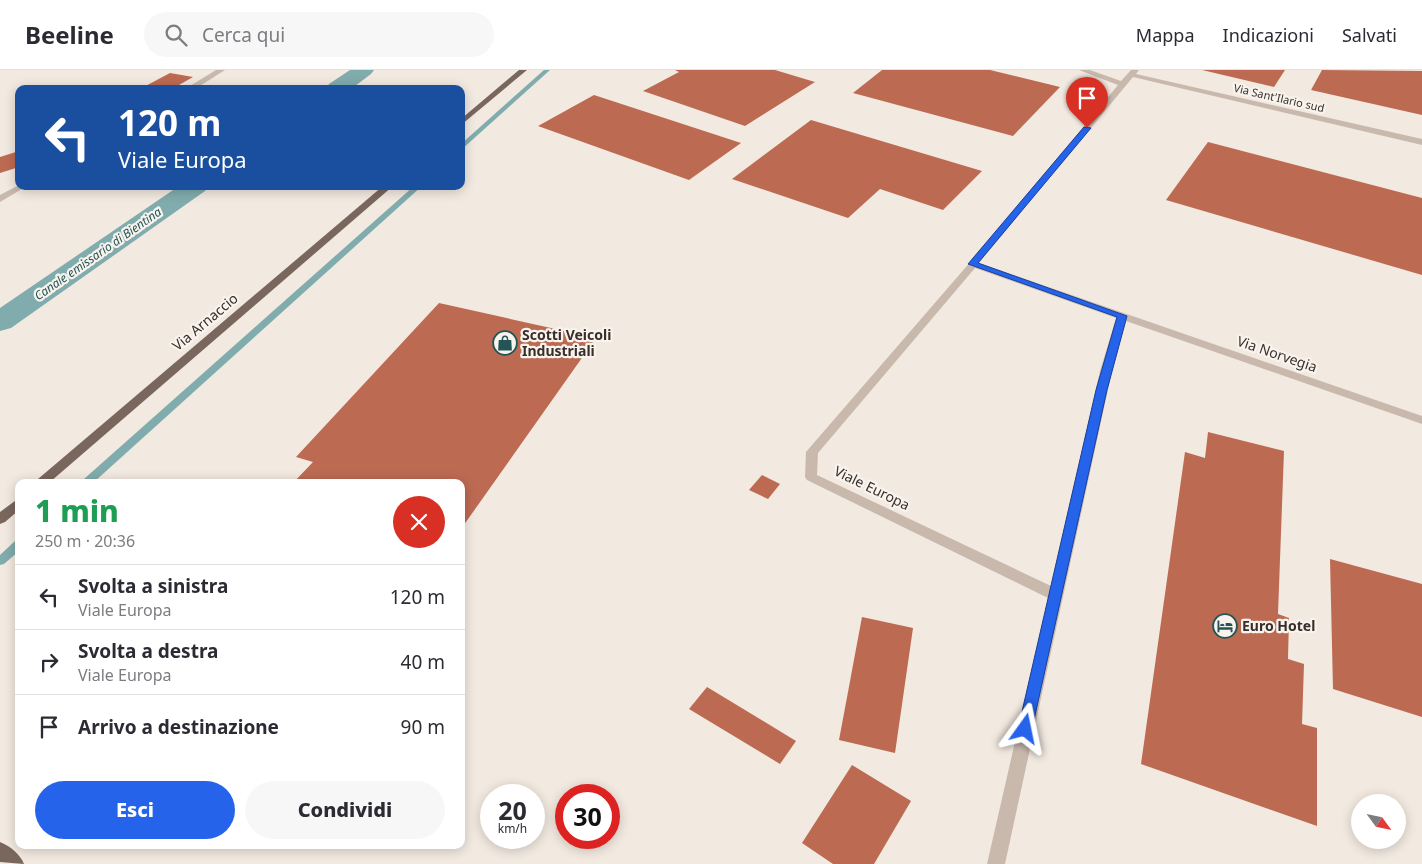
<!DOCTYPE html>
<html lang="it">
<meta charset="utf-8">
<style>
:root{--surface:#fff;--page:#f7f7f7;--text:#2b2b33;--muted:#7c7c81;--line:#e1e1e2;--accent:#2563eb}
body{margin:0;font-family:"Noto Sans",sans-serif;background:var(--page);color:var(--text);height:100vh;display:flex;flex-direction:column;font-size:19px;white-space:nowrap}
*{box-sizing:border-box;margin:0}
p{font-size:16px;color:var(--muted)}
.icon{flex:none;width:28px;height:28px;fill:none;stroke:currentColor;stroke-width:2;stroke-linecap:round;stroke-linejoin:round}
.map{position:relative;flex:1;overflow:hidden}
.details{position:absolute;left:15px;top:409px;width:450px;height:370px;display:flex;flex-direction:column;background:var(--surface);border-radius:10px;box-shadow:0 2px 12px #0003}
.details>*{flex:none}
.guide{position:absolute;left:15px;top:15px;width:450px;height:105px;border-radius:10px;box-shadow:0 2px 12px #0003;background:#1a4fa0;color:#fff;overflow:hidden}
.needle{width:32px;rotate:123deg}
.tools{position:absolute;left:1351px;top:724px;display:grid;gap:10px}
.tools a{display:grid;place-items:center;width:55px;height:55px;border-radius:50%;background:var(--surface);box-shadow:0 2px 12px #0003;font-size:25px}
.speed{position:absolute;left:480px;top:714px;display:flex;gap:10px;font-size:25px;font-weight:700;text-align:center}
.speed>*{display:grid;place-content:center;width:65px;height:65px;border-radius:50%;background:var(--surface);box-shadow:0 2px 12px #0003;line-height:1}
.speed small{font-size:12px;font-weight:400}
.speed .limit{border:8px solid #d22;background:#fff;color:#111}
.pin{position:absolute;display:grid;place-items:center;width:42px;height:42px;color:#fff;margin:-51px -21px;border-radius:50% 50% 50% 0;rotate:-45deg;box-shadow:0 0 5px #0007}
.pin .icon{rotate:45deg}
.me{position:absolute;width:55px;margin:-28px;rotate:12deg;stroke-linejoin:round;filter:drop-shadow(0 0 4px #0008)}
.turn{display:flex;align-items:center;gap:18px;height:105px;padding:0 20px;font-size:22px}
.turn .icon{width:65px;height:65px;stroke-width:2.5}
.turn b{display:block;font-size:35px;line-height:42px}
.round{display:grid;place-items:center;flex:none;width:52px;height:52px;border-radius:26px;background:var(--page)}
.headline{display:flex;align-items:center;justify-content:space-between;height:85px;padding:0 20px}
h1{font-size:30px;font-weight:800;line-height:38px;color:#1e9e55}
.action{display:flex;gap:10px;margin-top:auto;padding:10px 20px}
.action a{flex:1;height:58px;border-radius:30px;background:var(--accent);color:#fff;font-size:20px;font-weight:800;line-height:58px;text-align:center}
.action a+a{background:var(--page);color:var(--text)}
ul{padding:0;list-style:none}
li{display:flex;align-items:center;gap:15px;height:65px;padding:0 20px;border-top:1px solid var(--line)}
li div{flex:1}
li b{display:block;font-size:19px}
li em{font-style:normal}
header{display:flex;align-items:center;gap:30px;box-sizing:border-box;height:70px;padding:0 25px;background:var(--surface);border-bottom:1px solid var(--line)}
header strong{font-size:24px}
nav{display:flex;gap:28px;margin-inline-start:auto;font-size:18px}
.search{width:350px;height:45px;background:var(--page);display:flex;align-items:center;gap:12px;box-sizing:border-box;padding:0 18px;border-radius:28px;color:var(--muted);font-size:19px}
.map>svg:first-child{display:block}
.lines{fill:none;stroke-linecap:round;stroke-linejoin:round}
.stream{fill:#81acad;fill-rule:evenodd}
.canal{fill:#81acad;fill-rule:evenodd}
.building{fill:#bd6a53}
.minor{fill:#c9b9ad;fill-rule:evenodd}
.major{fill:#79665d;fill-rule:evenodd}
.route{fill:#2563eb;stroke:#184099}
.labels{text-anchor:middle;stroke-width:4.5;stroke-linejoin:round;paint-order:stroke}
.far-street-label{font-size:11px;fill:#382f2b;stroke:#f9f3ed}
.far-water-label{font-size:12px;font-style:italic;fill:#235557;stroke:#f9f3ed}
.street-label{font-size:14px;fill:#382f2b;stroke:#f9f3ed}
.poi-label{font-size:14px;font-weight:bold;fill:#382f2b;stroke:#f9f3ed;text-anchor:start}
</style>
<header>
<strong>Beeline</strong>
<div class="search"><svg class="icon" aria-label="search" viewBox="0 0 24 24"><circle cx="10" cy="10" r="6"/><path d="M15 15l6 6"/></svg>Cerca qui</div>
<nav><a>Mappa</a><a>Indicazioni</a><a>Salvati</a></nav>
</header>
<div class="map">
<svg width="1422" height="794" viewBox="0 0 1422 794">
<rect width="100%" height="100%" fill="#f2e9e0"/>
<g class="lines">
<!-- stream -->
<g class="stream">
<path d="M544,0H550L461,80V74Z"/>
<path d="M414,116H422L94,412H83L84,409Z"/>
<path d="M19,470V481L4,494L0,495V485L15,471Z"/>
</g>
<!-- canal -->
<g class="canal">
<path d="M350,0H374L371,4L351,19H326L329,14Z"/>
<path d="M179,116H208L205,121L11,258L0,261V238Z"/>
</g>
</g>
<!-- building -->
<g class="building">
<path d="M675,0H775L815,12L745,56L643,21L679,2Z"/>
<path d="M882,0H990L1060,17L1013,66L853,23Z"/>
<path d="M1202,0H1285L1274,17Z"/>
<path d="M1322,0L1422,1V45L1311,20Z"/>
<path d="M170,3L193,7L172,19H140Z"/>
<path d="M594,25L741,73L689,110L538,56Z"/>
<path d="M811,50L982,101L943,140L880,119L848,148L732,109Z"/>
<path d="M1208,72L1422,128V205L1166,130Z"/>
<path d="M19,81V97L0,103V87Z"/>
<path d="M439,233L596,268L461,459V412H294L313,392L296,387Z"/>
<path d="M1208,362L1284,381L1278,544L1289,548L1288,589L1304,594L1302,654L1317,658V756L1141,694L1185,382L1205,388Z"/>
<path d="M762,405L780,414L768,429L749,420Z"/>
<path d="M1330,489L1422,514V647L1333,619Z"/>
<path d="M862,547L913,558L895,683L839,670Z"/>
<path d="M707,617L796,671L780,694L689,639Z"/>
<path d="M852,695L911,731L874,794H833L802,773Z"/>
</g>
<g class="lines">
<!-- minor -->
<g class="minor">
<path d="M216,0H225L195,19H185Z"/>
<path d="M1079,0H1090L1121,11L1131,0H1139L1136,4L1422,69V75L1133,7L979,193L1422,346V354L1126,251L1112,301L1005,794H987L1048,528L807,410L805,407L806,382L991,168L1118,15ZM975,198L1116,248L1100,301L1051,516L817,405L818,383Z"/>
<path d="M19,115L27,116L0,132V125Z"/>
</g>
<!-- major -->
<g class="major">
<path d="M519,0H527L461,55V49Z"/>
<path d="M383,116H393L50,412H36L38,409Z"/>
<path d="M19,428V440L5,452L0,454V442Z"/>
<path d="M0,772C10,776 20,784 24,794L0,792Z"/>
</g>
</g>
<!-- route -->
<path class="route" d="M1084,57L1091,58L978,193L1127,246L1107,320L1032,659L1030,664L1025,666L1020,664L1018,659L1096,320L1117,247L968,194Z"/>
<!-- icons -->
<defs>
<g id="shop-ring" transform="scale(1.25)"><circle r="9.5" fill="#f9f3ed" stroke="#235557" stroke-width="1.5"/><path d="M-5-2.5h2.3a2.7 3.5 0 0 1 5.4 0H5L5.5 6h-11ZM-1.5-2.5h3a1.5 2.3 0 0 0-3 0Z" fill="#235557"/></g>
<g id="hotel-ring" transform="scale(1.25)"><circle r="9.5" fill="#f9f3ed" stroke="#235557" stroke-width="1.5"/><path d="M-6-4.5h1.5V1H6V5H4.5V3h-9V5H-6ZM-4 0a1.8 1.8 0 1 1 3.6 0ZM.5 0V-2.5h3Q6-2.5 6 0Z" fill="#235557"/></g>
</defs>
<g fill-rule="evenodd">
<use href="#shop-ring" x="505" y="273"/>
<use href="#hotel-ring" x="1225" y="556"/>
</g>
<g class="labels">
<!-- far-street labels -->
<g class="far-street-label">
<text transform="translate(1279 28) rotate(13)" y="4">Via Sant'Ilario sud</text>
</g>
<!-- far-water labels -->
<g class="far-water-label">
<text transform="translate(98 184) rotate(-35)" y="4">Canale emissario di Bientina</text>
</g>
<!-- street labels -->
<g class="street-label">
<text transform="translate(205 252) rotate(-40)" y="5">Via Arnaccio</text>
<text transform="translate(1277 284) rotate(19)" y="5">Via Norvegia</text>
<text transform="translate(872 418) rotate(26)" y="5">Viale Europa</text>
</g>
<!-- poi labels -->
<g class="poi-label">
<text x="522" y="270">Scotti Veicoli<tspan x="522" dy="16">Industriali</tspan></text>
<text x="1242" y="561">Euro Hotel</text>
</g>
</g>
</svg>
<div class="tools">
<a><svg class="needle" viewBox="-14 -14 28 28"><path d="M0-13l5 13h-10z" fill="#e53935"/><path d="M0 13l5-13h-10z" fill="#7c7c81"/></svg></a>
</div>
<div class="speed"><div>20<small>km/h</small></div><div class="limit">30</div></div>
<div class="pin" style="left:1087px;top:58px;background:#d93025"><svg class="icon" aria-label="arrive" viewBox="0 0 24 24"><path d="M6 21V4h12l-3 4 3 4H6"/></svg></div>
<svg class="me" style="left:1025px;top:659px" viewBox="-20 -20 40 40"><path d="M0-17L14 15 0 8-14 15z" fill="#2563eb" stroke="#fff" stroke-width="4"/></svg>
<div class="guide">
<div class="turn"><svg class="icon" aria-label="left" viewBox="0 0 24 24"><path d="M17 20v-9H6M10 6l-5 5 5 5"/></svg><div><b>120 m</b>Viale Europa</div></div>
</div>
<section class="details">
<div class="headline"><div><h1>1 min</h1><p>250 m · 20:36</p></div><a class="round" style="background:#d93025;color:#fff"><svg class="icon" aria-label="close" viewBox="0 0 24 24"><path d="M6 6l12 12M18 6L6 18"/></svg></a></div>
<ul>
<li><svg class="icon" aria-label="left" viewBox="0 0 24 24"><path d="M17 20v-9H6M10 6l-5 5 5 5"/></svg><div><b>Svolta a sinistra</b><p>Viale Europa</p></div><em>120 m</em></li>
<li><svg class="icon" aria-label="right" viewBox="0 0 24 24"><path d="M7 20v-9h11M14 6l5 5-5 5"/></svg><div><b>Svolta a destra</b><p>Viale Europa</p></div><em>40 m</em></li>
<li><svg class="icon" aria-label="arrive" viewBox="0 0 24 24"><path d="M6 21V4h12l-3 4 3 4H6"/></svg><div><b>Arrivo a destinazione</b></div><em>90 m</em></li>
</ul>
<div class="action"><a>Esci</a><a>Condividi</a></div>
</section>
</div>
